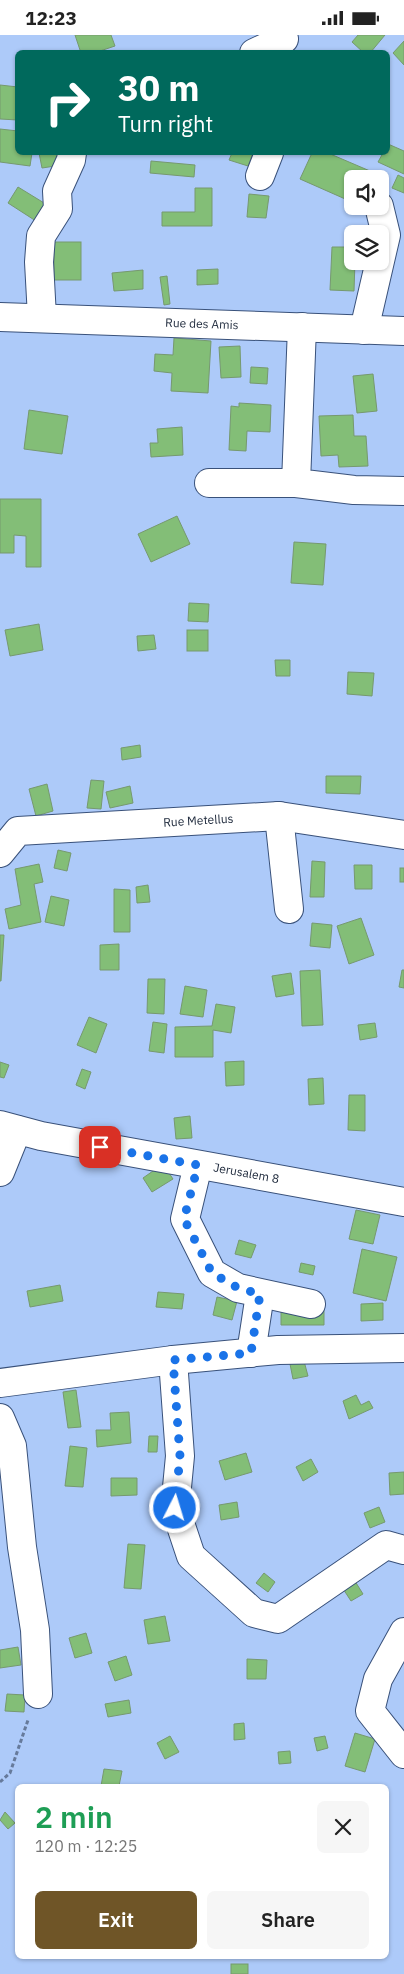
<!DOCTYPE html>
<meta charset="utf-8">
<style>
:root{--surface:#fff;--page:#f6f6f6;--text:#222;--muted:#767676;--accent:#6f5527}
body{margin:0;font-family:"IBM Plex Sans",sans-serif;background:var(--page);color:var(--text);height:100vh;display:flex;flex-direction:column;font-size:19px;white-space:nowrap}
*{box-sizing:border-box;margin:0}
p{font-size:16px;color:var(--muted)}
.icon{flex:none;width:28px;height:28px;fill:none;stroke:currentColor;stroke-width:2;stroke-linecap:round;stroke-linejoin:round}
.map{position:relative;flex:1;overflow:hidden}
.side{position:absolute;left:15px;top:1749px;width:374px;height:175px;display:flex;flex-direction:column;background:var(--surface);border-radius:8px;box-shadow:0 1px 4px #0004}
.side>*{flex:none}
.hud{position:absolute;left:15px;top:15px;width:375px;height:105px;border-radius:8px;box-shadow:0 1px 4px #0004;background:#00695c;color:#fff;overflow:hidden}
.buttons{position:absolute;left:344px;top:135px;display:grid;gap:10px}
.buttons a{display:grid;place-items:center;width:45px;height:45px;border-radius:8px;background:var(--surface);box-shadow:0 1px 4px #0004;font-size:25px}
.pin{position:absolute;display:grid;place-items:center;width:42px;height:42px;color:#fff;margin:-21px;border-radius:10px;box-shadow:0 2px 8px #0006}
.me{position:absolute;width:55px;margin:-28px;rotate:5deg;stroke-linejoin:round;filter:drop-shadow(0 0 4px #0008)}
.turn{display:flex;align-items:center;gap:18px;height:105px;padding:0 20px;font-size:22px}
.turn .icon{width:65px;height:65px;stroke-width:2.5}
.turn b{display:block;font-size:35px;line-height:42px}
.round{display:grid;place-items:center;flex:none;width:52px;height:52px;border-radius:8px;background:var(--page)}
.overview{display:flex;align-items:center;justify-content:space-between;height:85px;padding:0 20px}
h1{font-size:30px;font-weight:600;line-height:38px;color:#1e9e55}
.cta{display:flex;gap:10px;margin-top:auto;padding:10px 20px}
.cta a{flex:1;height:58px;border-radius:8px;background:var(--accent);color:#fff;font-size:20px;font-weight:600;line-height:58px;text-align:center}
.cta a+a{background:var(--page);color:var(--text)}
.status{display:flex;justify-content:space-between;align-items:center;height:35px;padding:0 25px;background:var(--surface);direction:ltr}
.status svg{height:14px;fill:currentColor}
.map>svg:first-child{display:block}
.building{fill:#83be77;stroke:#76996f}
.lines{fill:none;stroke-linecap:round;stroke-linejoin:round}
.minor-casing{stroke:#39517a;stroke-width:30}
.path{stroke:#667a9b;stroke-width:3;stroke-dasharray:4 2.5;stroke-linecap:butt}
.minor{stroke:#fff;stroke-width:28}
.route{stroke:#1a73e8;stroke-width:9;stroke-dasharray:0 16.2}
.labels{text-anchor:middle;stroke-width:4;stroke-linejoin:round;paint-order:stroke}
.street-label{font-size:12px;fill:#212c3e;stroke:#adcaf9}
</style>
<div class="status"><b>12:23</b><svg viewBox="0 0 49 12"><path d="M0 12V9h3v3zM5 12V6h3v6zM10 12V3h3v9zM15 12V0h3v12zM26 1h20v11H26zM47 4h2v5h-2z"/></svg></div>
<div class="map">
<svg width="404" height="1939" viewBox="0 0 404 1939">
<rect width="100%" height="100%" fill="#adcaf9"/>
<!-- building -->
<g class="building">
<path d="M75,0H111L115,11L94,18H81Z"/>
<path d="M358,0H385L370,18H364L352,7Z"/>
<path d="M404,6V30L393,18Z"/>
<path d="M0,50L18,52V85L0,84Z"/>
<path d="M0,94L18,96V118H32L30,131L0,127Z"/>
<path d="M388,109L404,116V139L378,127L383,118H388Z"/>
<path d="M39,118H60L62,130L42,133Z"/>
<path d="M232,118H253L248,131L229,125Z"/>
<path d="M312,118H328L377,139L375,144H352V167L300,144Z"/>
<path d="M151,126L195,130L194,142L150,138Z"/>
<path d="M398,140L404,143V158L392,153Z"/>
<path d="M18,152L49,171L39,188L8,168Z"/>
<path d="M195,153H212V191H162V177H195Z"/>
<path d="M249,159L269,161L266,183L247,182Z"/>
<rect x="54" y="207" width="27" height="38"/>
<path d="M332,212H352V226H355L354,256L330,255Z"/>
<path d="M218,234V249L197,250V235Z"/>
<path d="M143,235V254L114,256L112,238Z"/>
<path d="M167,241L170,269L164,270L160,242Z"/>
<path d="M174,303L211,306L208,358L171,356L172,338L154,336L155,319L173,320Z"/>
<path d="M240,311L241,342L221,343L219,312Z"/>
<path d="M251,332L268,333L267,349L250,348Z"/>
<path d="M373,339L377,376L357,378L353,341Z"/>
<path d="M239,368L271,370L270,397L247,396L246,416L229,415L231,371L239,372Z"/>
<path d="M29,375L68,381L62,419L24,414Z"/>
<path d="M353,380L354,401H366L368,431L339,432L338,420L321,421L319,381Z"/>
<path d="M182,392L183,420L151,422L150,408H158L157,394Z"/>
<path d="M0,464H41V532H26V501L14,500V518H0Z"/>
<path d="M177,481L190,509L151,527L138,499Z"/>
<path d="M294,507L326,509L323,550L291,548Z"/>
<path d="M189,568L209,569L208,587L188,586Z"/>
<path d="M39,589L43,615L10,621L5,595Z"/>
<rect x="187" y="595" width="21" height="21"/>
<path d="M154,600L156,614L138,616L137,601Z"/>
<path d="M275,625H290V641H276Z"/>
<path d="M348,637L374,638L372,661L347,659Z"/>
<path d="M140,710L141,722L122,725L121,713Z"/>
<path d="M326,741H361L360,759L326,758Z"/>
<path d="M91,745L104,746L101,774L87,773Z"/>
<path d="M47,749L53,776L36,781L29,754Z"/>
<path d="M130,751L133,768L110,773L106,757Z"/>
<path d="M58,815L71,818L67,836L54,833Z"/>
<path d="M312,826L325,827L324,862H310Z"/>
<path d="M39,829L43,847L34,849L41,887L9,894L5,874L21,870L15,834Z"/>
<path d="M354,830H372V854H355Z"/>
<rect x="400" y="833" width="4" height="14"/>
<path d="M148,850L150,867L137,868L136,852Z"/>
<path d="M114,854L130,855V897H114Z"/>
<path d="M51,861L69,865L64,891L45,887Z"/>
<path d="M361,883L374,920L349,929L337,891Z"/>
<path d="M312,888L332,890L330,913L310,911Z"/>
<path d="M0,900H4L1,946H0Z"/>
<path d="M119,909V935H100V910Z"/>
<path d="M320,935L323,990L302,991L300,936Z"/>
<path d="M402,935H404V953L399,952Z"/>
<path d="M291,938L294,959L276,962L272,941Z"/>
<path d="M148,944H165L164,979L147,978Z"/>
<path d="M185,951L207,955L203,982L180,979Z"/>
<path d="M216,969L235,972L231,998L213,995V1022H175V992L212,991Z"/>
<path d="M89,982L107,989L96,1018L77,1010Z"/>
<path d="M153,987L167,989L164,1018L149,1016Z"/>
<path d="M375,988L377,1002L360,1005L358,990Z"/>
<path d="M244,1026V1050L226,1051L225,1027Z"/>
<path d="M0,1027L9,1030L4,1043L0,1042Z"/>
<path d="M82,1034L91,1037L85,1054L76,1050Z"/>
<path d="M323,1043L324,1069L309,1070L308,1044Z"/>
<path d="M349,1060H365V1096L348,1095Z"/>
<path d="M190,1081L192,1103L176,1104L174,1083Z"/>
<path d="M163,1129L173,1144L152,1157L143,1143Z"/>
<path d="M356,1175L380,1180L373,1209L349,1204Z"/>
<path d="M239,1205L256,1210L251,1223L235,1219Z"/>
<path d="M362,1214L397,1222L386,1266L353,1258Z"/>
<path d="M301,1228L315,1231L313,1240L299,1237Z"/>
<path d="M60,1250L63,1266L30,1272L27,1256Z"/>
<path d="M158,1257L184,1259L182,1274L156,1272Z"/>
<path d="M217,1262L237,1266L232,1285L213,1280Z"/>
<path d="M383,1268V1285L361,1286V1269Z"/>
<path d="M281,1272L324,1273V1290H281Z"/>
<path d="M304,1326L308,1341L293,1344L290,1329Z"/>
<path d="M76,1355L81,1392L68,1393L63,1357Z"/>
<path d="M356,1360L361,1370L369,1366L373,1373L349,1384L343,1366Z"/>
<path d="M129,1377L131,1408L97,1412L96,1395H111L110,1378Z"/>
<path d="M149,1401H158L157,1417H148Z"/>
<path d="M70,1411L87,1413L83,1452L65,1451Z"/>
<path d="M246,1418L252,1437L225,1445L219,1426Z"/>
<path d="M311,1424L318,1437L303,1446L296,1432Z"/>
<path d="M404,1437V1459L390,1460L389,1438Z"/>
<path d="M111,1443H137V1460L111,1461Z"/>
<path d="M237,1467L239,1482L221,1485L219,1470Z"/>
<path d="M379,1472L385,1487L370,1493L364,1478Z"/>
<path d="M128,1509L145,1510L141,1554L124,1553Z"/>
<path d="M348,1535L363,1559L351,1566L336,1543Z"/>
<path d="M264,1538L275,1547L268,1557L256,1548Z"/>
<path d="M165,1581L170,1606L148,1609L144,1585Z"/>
<path d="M86,1598L92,1618L75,1623L69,1603Z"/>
<path d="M18,1612L21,1630L0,1633V1615Z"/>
<path d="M126,1621L132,1640L115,1646L108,1627Z"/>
<path d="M247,1624L267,1625L266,1644H247Z"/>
<path d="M7,1659L25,1660L24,1677L5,1676Z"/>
<path d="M129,1665L131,1678L108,1682L105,1669Z"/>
<path d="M244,1688L245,1704L234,1705V1689Z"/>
<path d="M355,1698L375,1704L365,1737L345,1731Z"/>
<path d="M170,1701L179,1717L165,1724L157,1708Z"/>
<path d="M325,1701L328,1713L317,1716L314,1703Z"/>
<path d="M290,1716L291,1728L279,1729L278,1717Z"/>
<path d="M104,1734L122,1736L119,1751H101Z"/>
<path d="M5,1777L15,1788L8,1794L0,1785Z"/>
<rect x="231" y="1929" width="17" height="10"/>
</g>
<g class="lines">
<!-- minor casing -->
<g class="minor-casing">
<g id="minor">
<path d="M254,18L284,4"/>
<path d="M260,141L269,118"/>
<path id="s1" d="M0,282L404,296"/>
<path d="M42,282L39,227L41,201L58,174L57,156L71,125L72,118"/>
<path d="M302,292L296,448L354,455L404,456"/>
<path d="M364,295L386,200L379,171"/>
<path d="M209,448H296"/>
<path d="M279,781L289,874"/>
<path id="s2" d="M0,818L18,796L279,781L404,800"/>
<path id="s3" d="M0,1090L41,1101L404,1167"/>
<path d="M198,1130L185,1184L212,1238L238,1253L311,1269"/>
<path d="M0,1137L17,1095"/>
<path d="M251,1318L260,1259"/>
<path d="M173,1325L180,1421L175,1473L191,1521L254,1578L278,1584L386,1510L404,1515"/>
<path d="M0,1348L173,1325L278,1315L404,1313"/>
<path d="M0,1383L12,1411L22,1512L35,1595L38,1659"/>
<path d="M404,1597L378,1644L370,1676L404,1719"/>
</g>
</g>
<!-- path -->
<path class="path" d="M0,1747L10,1738L28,1685"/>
<!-- minor -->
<use href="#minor" class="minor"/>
</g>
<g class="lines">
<!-- route -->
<path class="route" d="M100,1112L198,1130L184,1184L212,1238L238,1253L260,1259L251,1318L173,1325L180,1421L175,1473"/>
</g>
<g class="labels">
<!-- street labels -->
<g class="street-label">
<text dy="4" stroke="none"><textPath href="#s1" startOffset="202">Rue des Amis</textPath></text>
<text dy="4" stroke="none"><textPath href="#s2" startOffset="209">Rue Metellus</textPath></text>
<text dy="4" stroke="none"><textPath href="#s3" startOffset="251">Jerusalem 8</textPath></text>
</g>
</g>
</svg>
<div class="buttons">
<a><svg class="icon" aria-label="sound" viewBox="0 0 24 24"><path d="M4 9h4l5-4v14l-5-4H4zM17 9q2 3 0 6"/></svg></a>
<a><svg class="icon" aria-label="layers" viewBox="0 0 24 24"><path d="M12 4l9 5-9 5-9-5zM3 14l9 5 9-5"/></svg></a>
</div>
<div class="pin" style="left:100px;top:1112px;background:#d93025"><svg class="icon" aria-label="arrive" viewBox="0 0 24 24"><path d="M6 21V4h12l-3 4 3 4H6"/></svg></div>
<svg class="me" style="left:175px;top:1473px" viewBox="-20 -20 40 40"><circle r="17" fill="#1a73e8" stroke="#fff" stroke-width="3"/><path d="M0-11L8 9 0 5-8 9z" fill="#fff"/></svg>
<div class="hud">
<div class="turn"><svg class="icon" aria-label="right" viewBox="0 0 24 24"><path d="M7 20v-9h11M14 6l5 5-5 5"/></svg><div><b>30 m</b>Turn right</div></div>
</div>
<section class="side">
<div class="overview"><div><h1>2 min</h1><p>120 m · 12:25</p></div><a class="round"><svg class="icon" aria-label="close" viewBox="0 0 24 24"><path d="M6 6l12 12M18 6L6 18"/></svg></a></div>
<div class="cta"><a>Exit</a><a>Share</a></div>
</section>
</div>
